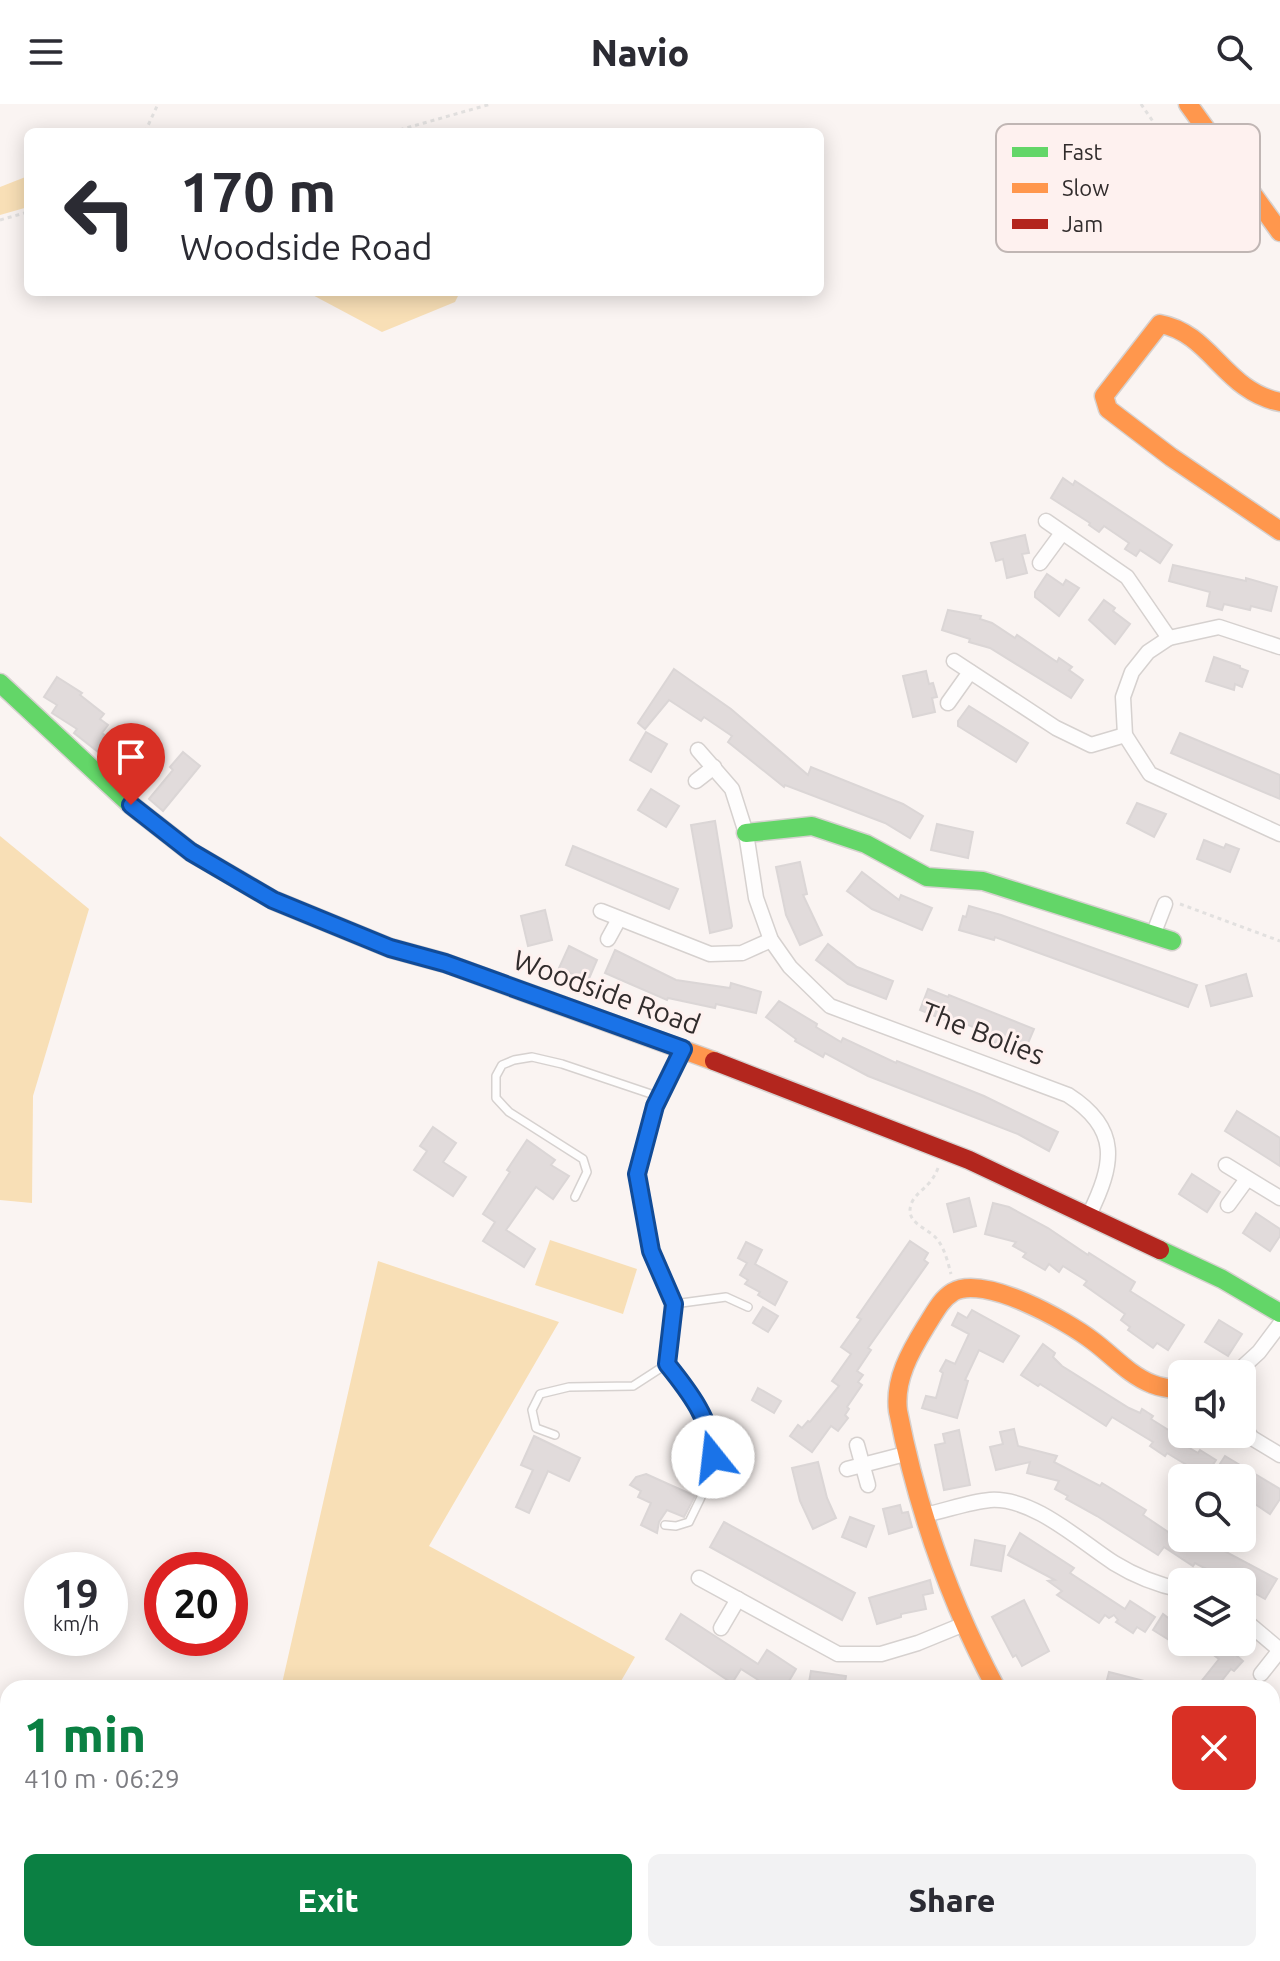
<!DOCTYPE html>
<meta charset="utf-8">
<style>
:root{--surface:#fff;--page:#f2f2f3;--text:#2b2b33;--muted:#7c7c81;--accent:#0b8043}
body{margin:0;font-family:Ubuntu,sans-serif;background:var(--page);color:var(--text);height:100vh;display:flex;flex-direction:column;font-size:30px;white-space:nowrap}
*{box-sizing:border-box;margin:0}
p{font-size:26px;color:var(--muted)}
.icon{flex:none;width:44px;height:44px;fill:none;stroke:currentColor;stroke-width:2;stroke-linecap:round;stroke-linejoin:round}
.map{position:relative;flex:1;overflow:hidden}
.sheet{position:absolute;left:0px;top:1576px;width:1280px;height:282px;display:flex;flex-direction:column;background:var(--surface);border-radius:24px 24px 0 0;box-shadow:0 4px 20px #0003}
.sheet>*{flex:none}
.guide{position:absolute;left:24px;top:24px;width:800px;height:168px;border-radius:12px;box-shadow:0 4px 20px #0003;background:#fff;color:var(--text);overflow:hidden}
.controls{position:absolute;left:1168px;top:1256px;display:grid;gap:16px}
.controls a{display:grid;place-items:center;width:88px;height:88px;border-radius:12px;background:var(--surface);box-shadow:0 4px 20px #0003;font-size:40px}
.speed{position:absolute;left:24px;top:1448px;display:flex;gap:16px;font-size:40px;font-weight:700;text-align:center}
.speed>*{display:grid;place-content:center;width:104px;height:104px;border-radius:50%;background:var(--surface);box-shadow:0 4px 20px #0003;line-height:1}
.speed small{font-size:20px;font-weight:400}
.speed .limit{border:12px solid #d22;background:#fff;color:#111}
.pin{position:absolute;display:grid;place-items:center;width:68px;height:68px;color:#fff;margin:-82px -34px;border-radius:50% 50% 50% 0;rotate:-45deg;box-shadow:0 0 8px #0007}
.pin .icon{rotate:45deg}
.me{position:absolute;width:88px;margin:-44px;rotate:344deg;stroke-linejoin:round;filter:drop-shadow(0 0 6px #0008)}
.turn{display:flex;align-items:center;gap:28px;height:168px;padding:0 24px;font-size:36px}
.turn .icon{width:104px;height:104px;stroke-width:2.5}
.turn b{display:block;font-size:56px;line-height:68px}
.round{display:grid;place-items:center;flex:none;width:84px;height:84px;border-radius:12px;background:var(--page)}
.headline{display:flex;align-items:center;justify-content:space-between;height:136px;padding:0 24px}
h1{font-size:48px;font-weight:800;line-height:60px;color:var(--accent)}
.cta{display:flex;gap:16px;margin-top:auto;padding:16px 24px}
.cta a{flex:1;height:92px;border-radius:12px;background:var(--accent);color:#fff;font-size:32px;font-weight:800;line-height:92px;text-align:center}
.cta a+a{background:var(--page);color:var(--text)}
header{display:flex;justify-content:space-between;align-items:center;height:104px;padding:0 24px;background:var(--surface);font-size:36px;font-weight:800}
.map>svg:first-child{display:block}
.green{fill:#f8dfb6}
.building{fill:#e1dbdb;stroke:#dbd6d6;stroke-width:2}
.lines{fill:none;stroke-linecap:round;stroke-linejoin:round}
.lane-casing{stroke:#d6d1cf;stroke-width:10}
.street-casing{stroke:#d6d1cf;stroke-width:17}
.fast-casing{stroke:#d6d1cf;stroke-width:21}
.slow-casing{stroke:#d6d1cf;stroke-width:21}
.jam-casing{stroke:#d6d1cf;stroke-width:21}
.path{stroke:#e2e0df;stroke-width:3;stroke-dasharray:4 4;stroke-linecap:butt}
.lane{stroke:#fefdfd;stroke-width:7}
.street{stroke:#fefdfd;stroke-width:14}
.fast{stroke:#63d668;stroke-width:18}
.slow{stroke:#ff974d;stroke-width:18}
.jam{stroke:#b3261e;stroke-width:18}
.route-casing{stroke:#114b97;stroke-width:20}
.route{stroke:#1a73e8;stroke-width:14}
.labels{text-anchor:middle;stroke-width:6;stroke-linejoin:round;paint-order:stroke}
.street-label{font-size:28px;fill:#312c2c;stroke:#fef1ef}
.key{fill:#fef1ef;stroke:#c0b6b4;stroke-width:2}
.key-label{font-size:22px;fill:#312c2c}
</style>
<header><svg class="icon" aria-label="menu" viewBox="0 0 24 24"><path d="M4 6h16M4 12h16M4 18h16"/></svg>Navio<svg class="icon" aria-label="search" viewBox="0 0 24 24"><circle cx="10" cy="10" r="6"/><path d="M15 15l6 6"/></svg></header>
<div class="map">
<svg width="1280" height="1857" viewBox="0 0 1280 1857">
<rect width="100%" height="100%" fill="#faf4f2"/>
<!-- green -->
<g class="green">
<path d="M28,72V103L0,111V83Z"/>
<path d="M307,188H460L455,198L382,228Z"/>
<path d="M0,732L89,805L33,992L32,1099L0,1096Z"/>
<path d="M550,1136L637,1165L623,1210L535,1181Z"/>
<path d="M378,1157L559,1218L429,1442L635,1553L617,1584H281Z"/>
<path d="M221,1850H466L462,1857H219Z"/>
</g>
<!-- building -->
<g class="building">
<path d="M1063,374L1073,381L1075,377L1172,441L1160,459L1140,446L1136,452L1125,445L1129,439L1104,422L1099,428L1089,421L1090,419L1051,394Z"/>
<path d="M1025,431L1029,449L1022,450L1027,469L1007,474L1003,455L996,457L991,439Z"/>
<path d="M1173,461L1246,477V474L1277,483L1271,507L1251,502L1250,506L1224,500L1222,506L1207,502L1210,488L1169,477Z"/>
<path d="M1047,470L1063,481L1066,476L1079,484L1059,512L1035,493V488Z"/>
<path d="M1104,496L1115,504L1113,507L1130,520L1115,540L1089,516Z"/>
<path d="M948,506L981,512L980,515L992,519L1015,534L1017,531L1057,558L1059,554L1072,563L1069,566L1083,576L1071,594L990,544L969,538L970,535L942,526Z"/>
<path d="M1214,553L1240,562V564L1248,567L1242,583L1235,580L1234,586L1206,577Z"/>
<path d="M674,565L731,605L808,671L811,663L903,700L923,712L910,734L885,719L785,681L784,683L728,638L732,632L704,613L701,617L669,596L645,625L638,619Z"/>
<path d="M926,567L929,580L933,579L937,593L932,594L935,608L913,613L903,572Z"/>
<path d="M57,573L82,589L80,591L104,610L100,615L108,621L102,629L131,652L121,666L74,629L77,625L52,609L57,601L44,593Z"/>
<path d="M969,602L1028,639L1016,658L958,622V617Z"/>
<path d="M646,628L667,640L651,668L630,656Z"/>
<path d="M1180,629L1280,671V695L1171,649Z"/>
<path d="M183,648L200,662L163,707L149,695L173,666L170,663Z"/>
<path d="M651,685L679,702L666,723L638,706Z"/>
<path d="M1137,699L1166,710L1154,733L1127,719Z"/>
<path d="M715,717L732,822L731,824L710,829L691,721Z"/>
<path d="M937,720L973,728L968,754L931,746Z"/>
<path d="M1204,736L1224,744L1226,740L1239,745L1230,768L1197,755Z"/>
<path d="M573,742L678,785L669,805L566,761Z"/>
<path d="M800,758L807,790L803,791L822,831L800,841L786,811L776,763Z"/>
<path d="M862,768L899,796L901,791L932,804L922,826L872,805L847,787Z"/>
<path d="M969,802L1001,811L1197,881L1188,903L995,833L994,836L959,826L963,812L966,813Z"/>
<path d="M545,806L552,836L528,842L521,812Z"/>
<path d="M828,840L857,863L893,877L886,895L848,880L816,856Z"/>
<path d="M569,842L597,856L588,877L559,864Z"/>
<path d="M615,846L676,876L730,884L731,879L761,888L756,909L716,900L715,904L668,894L667,896L628,879L605,869Z"/>
<path d="M1246,870L1252,892L1211,902L1206,882Z"/>
<path d="M928,885L948,893L949,891L1034,925L1023,951L992,938L995,932L966,920L964,924L920,906Z"/>
<path d="M779,897L817,920L816,923L841,938L843,934L896,959L897,957L984,992L1058,1028L1049,1047L1018,1030L868,972L825,949L823,953L795,937L796,935L766,913Z"/>
<path d="M1237,1007L1280,1034V1062L1225,1027Z"/>
<path d="M433,1023L456,1039L443,1058L466,1073L453,1092L414,1066L427,1047L420,1042Z"/>
<path d="M527,1036L555,1056L551,1061L569,1072L553,1095L536,1083L506,1126L535,1145L524,1163L483,1137L495,1118L483,1110L510,1068L507,1066Z"/>
<path d="M1192,1070L1220,1088L1207,1108L1179,1090Z"/>
<path d="M969,1094L976,1122L954,1128L947,1100Z"/>
<path d="M993,1099L1009,1103L1048,1124L1088,1151L1089,1149L1135,1178L1130,1187L1184,1221L1168,1246L1157,1239L1153,1244L1128,1226L1130,1223L1121,1216L1125,1210L1084,1181L1087,1177L1063,1162L1059,1168L1049,1160L1045,1166L1023,1153L1026,1149L1013,1142L1016,1138L985,1130Z"/>
<path d="M1256,1109L1280,1125V1132L1270,1147L1243,1129Z"/>
<path d="M910,1137L928,1149L924,1156L928,1159L868,1244L871,1246L857,1267L863,1271L858,1278L862,1281L847,1303L849,1305L845,1311L848,1314L838,1327L831,1322L812,1348L790,1332L798,1321L802,1324L808,1317L810,1318L839,1282L832,1277L851,1250L841,1243L861,1215L857,1213Z"/>
<path d="M746,1138L762,1146L755,1160L787,1178L775,1201L758,1191L760,1188L745,1180L748,1176L740,1171L747,1159L738,1154Z"/>
<path d="M763,1203L778,1212L768,1228L753,1219Z"/>
<path d="M972,1206L1019,1232L1003,1258L979,1246L965,1276L968,1277L957,1314L922,1304L926,1292L936,1294L943,1269L940,1267L946,1256L955,1260L969,1230L952,1221L958,1209L967,1214Z"/>
<path d="M1219,1216L1242,1230L1228,1252L1205,1238Z"/>
<path d="M1043,1240L1055,1249L1053,1253L1062,1262L1129,1304L1140,1309L1142,1305L1153,1312L1151,1315L1178,1332L1176,1336L1198,1349L1200,1346L1216,1356L1204,1374L1188,1366L1190,1363L1167,1349L1165,1352L1150,1342L1153,1338L1112,1313L1106,1322L1040,1280L1038,1282L1021,1271Z"/>
<path d="M758,1284L781,1297L774,1309L752,1296Z"/>
<path d="M1014,1325L1018,1342L1057,1352L1054,1358L1100,1382L1102,1379L1146,1406L1143,1411L1180,1436L1200,1434L1277,1475L1265,1495L1242,1482V1478H1224L1217,1474L1218,1471L1195,1459L1193,1462L1164,1443L1158,1451L1097,1412L1066,1395L1068,1392L1055,1385L1059,1377L1027,1369L1030,1358L996,1366L990,1343L1003,1340L1000,1328Z"/>
<path d="M959,1326L970,1381L944,1386L935,1341L945,1339L943,1330Z"/>
<path d="M534,1332L580,1354L569,1377L548,1367L529,1409L516,1403L533,1366L521,1361Z"/>
<path d="M1225,1352L1280,1385V1395L1270,1410L1249,1396L1253,1390L1242,1383V1374H1228L1216,1366Z"/>
<path d="M818,1358L827,1394L836,1414L813,1425L800,1397L792,1364Z"/>
<path d="M646,1370L695,1392L684,1413L667,1406L659,1418L657,1429L641,1421L651,1399L638,1393L641,1387L630,1381L636,1373Z"/>
<path d="M900,1401L902,1409L908,1408L912,1423L889,1430L883,1405Z"/>
<path d="M850,1413L874,1422L866,1443L842,1433Z"/>
<path d="M724,1418L855,1489L842,1516L710,1443Z"/>
<path d="M1020,1429L1074,1464L1070,1469L1125,1505L1130,1497L1155,1513L1145,1528L1137,1523L1133,1529L1116,1518L1118,1516L1114,1511L1109,1514L1105,1511L1099,1519L1057,1491L1062,1487L1048,1477L1055,1476L1008,1451Z"/>
<path d="M975,1436L1005,1442L1001,1467L971,1461Z"/>
<path d="M930,1476L933,1489L923,1491L926,1505L901,1510V1513L877,1520L869,1494Z"/>
<path d="M1024,1496L1049,1547L1022,1562L1016,1551L1013,1553L992,1513Z"/>
<path d="M1182,1498V1544L1153,1526L1163,1510L1171,1516Z"/>
<path d="M681,1510L758,1560L767,1546L796,1565L785,1584H771L741,1565L732,1579L666,1535Z"/>
<path d="M1226,1538H1234L1241,1544L1236,1551L1243,1557L1234,1567L1231,1565L1216,1584H1196L1219,1555L1215,1552Z"/>
<path d="M811,1567L846,1572L844,1584H808Z"/>
<path d="M1109,1568L1152,1579L1151,1584H1105Z"/>
</g>
<g class="lines">
<!-- lane casing -->
<g class="lane-casing">
<g id="lane">
<path d="M575,1093L587,1068L583,1055L509,1008L496,994V972L502,961L514,956L532,953L562,960L660,993"/>
<path d="M674,1200L726,1193L748,1203"/>
<path d="M555,1331L536,1324L532,1306L540,1290L569,1283L633,1282L667,1260C681,1277 707,1313 713,1334C720,1361 700,1395 689,1418L676,1422L665,1421"/>
</g>
</g>
<!-- street casing -->
<g class="street-casing">
<g id="street">
<path d="M1046,417L1127,473L1169,534"/>
<path d="M1040,459L1062,429"/>
<path d="M1280,543L1219,523L1169,534L1148,548L1132,568L1123,593L1125,631L1150,670L1280,730"/>
<path d="M954,557L1056,624L1091,641L1125,631"/>
<path d="M948,599L970,568"/>
<path d="M698,646L732,685L746,729L756,794L771,836L790,863L830,902L1068,991C1121,1025 1114,1060 1089,1111"/>
<path d="M696,677L714,663"/>
<path d="M601,807L710,850L742,849L771,836"/>
<path d="M1153,831L1165,800"/>
<path d="M608,835L619,815"/>
<path d="M1226,1061L1280,1094"/>
<path d="M1228,1101L1247,1075"/>
<path d="M667,1260L674,1200L651,1147L637,1070L655,1002L683,945"/>
<path d="M1235,1270L1259,1248L1280,1220"/>
<path d="M1242,1321L1252,1334L1280,1351"/>
<path d="M857,1341L868,1381"/>
<path d="M847,1365L909,1349"/>
<path d="M924,1411C945,1407 968,1398 990,1396C1033,1393 1080,1437 1114,1459C1135,1472 1158,1481 1182,1486"/>
<path d="M699,1474L838,1550H881L918,1539L962,1521"/>
<path d="M1242,1514L1280,1546"/>
<path d="M721,1524L738,1495"/>
<path d="M1261,1570L1280,1546"/>
<path d="M1272,1744L1280,1748"/>
<path d="M1154,1850L1162,1857"/>
</g>
</g>
<!-- fast casing -->
<g class="fast-casing">
<g id="fast">
<path d="M0,579L131,701L191,748L239,776"/>
<path d="M746,729L812,722L866,740L927,773L983,777L1172,837"/>
<path d="M1160,1146L1222,1175L1280,1209"/>
</g>
</g>
<!-- slow casing -->
<g class="slow-casing">
<g id="slow">
<path d="M1188,0L1280,128"/>
<path d="M1280,298C1224,287 1211,229 1160,220L1104,292L1108,305L1171,353L1280,427"/>
<path d="M239,776L273,796L390,844L445,859L714,957"/>
<path d="M996,1584C950,1498 917,1404 898,1307C894,1276 910,1248 926,1222C934,1210 940,1196 953,1188C984,1170 1067,1217 1093,1237C1112,1251 1129,1271 1152,1280C1162,1284 1172,1285 1182,1286"/>
</g>
</g>
<!-- jam casing -->
<g class="jam-casing">
<path id="jam" d="M714,957L969,1056L1160,1146"/>
</g>
<!-- path -->
<g class="path">
<path d="M1141,0L1212,104L1237,103"/>
<path d="M145,28L158,0"/>
<path d="M392,28L491,0"/>
<path d="M0,116L28,108"/>
<path d="M1180,800L1280,837"/>
<path d="M938,1064C931,1083 918,1086 912,1098C903,1119 927,1123 937,1135C945,1145 948,1159 951,1170"/>
</g>
<!-- lane -->
<use href="#lane" class="lane"/>
<!-- street -->
<use href="#street" class="street"/>
<!-- fast -->
<use href="#fast" class="fast"/>
<!-- slow -->
<use href="#slow" class="slow"/>
<!-- jam -->
<use href="#jam" class="jam"/>
</g>
<g class="lines">
<!-- route casing -->
<g class="route-casing">
<path id="route" d="M131,701L191,748L273,796L390,844L445,859L683,945L655,1002L637,1070L651,1147L674,1200L667,1260C688,1286 713,1318 713,1353"/>
</g>
<!-- route -->
<use href="#route" class="route"/>
</g>
<g class="labels">
<!-- street labels -->
<g class="street-label">
<text transform="translate(607 888) rotate(20)" y="10">Woodside Road</text>
<text transform="translate(983 929) rotate(21)" y="10">The Bolies</text>
</g>
</g>
<!-- legend -->
<rect x="996" y="20" width="264" height="128" rx="12" class="key"/>
<rect x="1012" y="43" width="36" height="10" fill="#63d668"/>
<rect x="1012" y="79" width="36" height="10" fill="#ff974d"/>
<rect x="1012" y="115" width="36" height="10" fill="#b3261e"/>
<g class="key-label">
<text x="1062" y="56">Fast</text>
<text x="1062" y="92">Slow</text>
<text x="1062" y="128">Jam</text>
</g>
</svg>
<div class="controls">
<a><svg class="icon" aria-label="sound" viewBox="0 0 24 24"><path d="M4 9h4l5-4v14l-5-4H4zM17 9q2 3 0 6"/></svg></a>
<a><svg class="icon" aria-label="search" viewBox="0 0 24 24"><circle cx="10" cy="10" r="6"/><path d="M15 15l6 6"/></svg></a>
<a><svg class="icon" aria-label="layers" viewBox="0 0 24 24"><path d="M12 4l9 5-9 5-9-5zM3 14l9 5 9-5"/></svg></a>
</div>
<div class="speed"><div>19<small>km/h</small></div><div class="limit">20</div></div>
<div class="pin" style="left:131px;top:701px;background:#d93025"><svg class="icon" aria-label="arrive" viewBox="0 0 24 24"><path d="M6 21V4h12l-3 4 3 4H6"/></svg></div>
<svg class="me" style="left:713px;top:1353px" viewBox="-20 -20 40 40"><circle r="19" fill="#fff"/><path d="M0-13L10 11 0 6-10 11z" fill="#1a73e8"/></svg>
<div class="guide">
<div class="turn"><svg class="icon" aria-label="left" viewBox="0 0 24 24"><path d="M17 20v-9H6M10 6l-5 5 5 5"/></svg><div><b>170 m</b>Woodside Road</div></div>
</div>
<section class="sheet">
<div class="headline"><div><h1>1 min</h1><p>410 m · 06:29</p></div><a class="round" style="background:#d93025;color:#fff"><svg class="icon" aria-label="close" viewBox="0 0 24 24"><path d="M6 6l12 12M18 6L6 18"/></svg></a></div>
<div class="cta"><a>Exit</a><a>Share</a></div>
</section>
</div>
